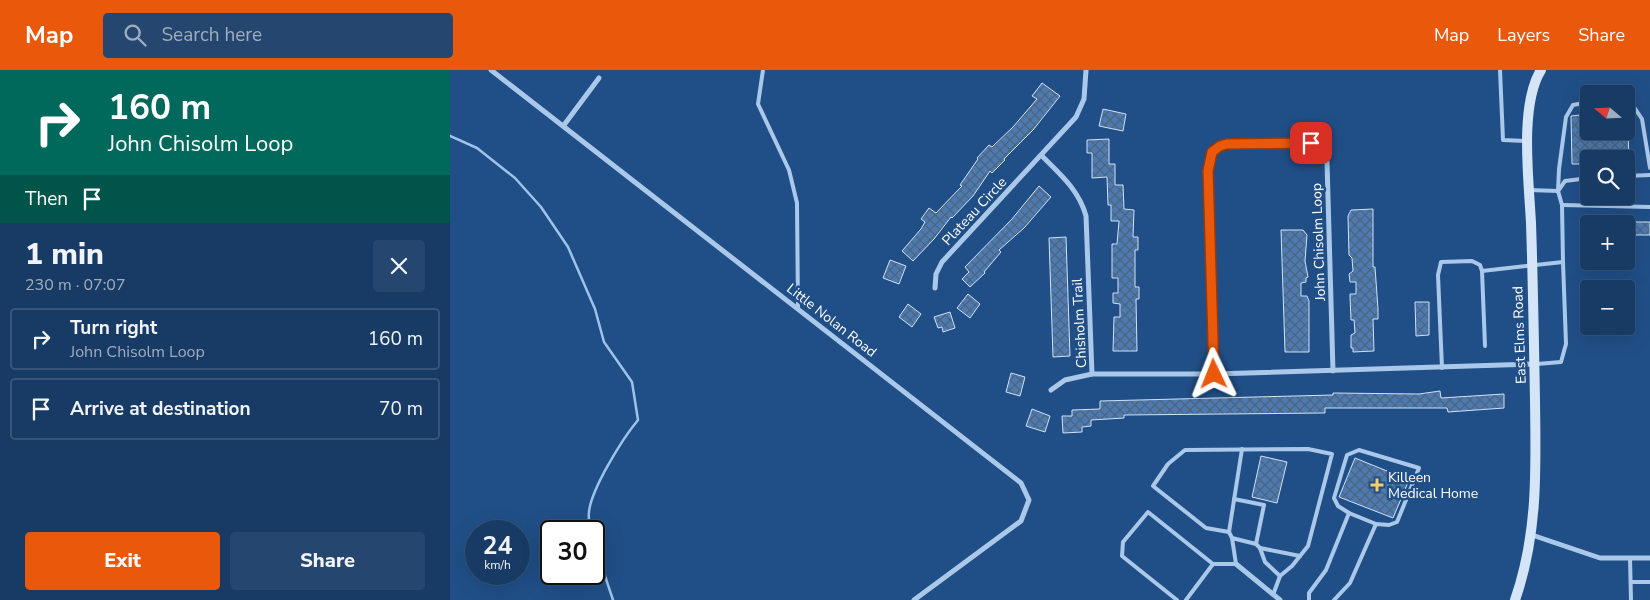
<!DOCTYPE html>
<meta charset="utf-8">
<style>
:root{--surface:#183b65;--page:#25466e;--text:#f1f3f6;--muted:#9fadbf;--line:#365579;--accent:#ea580c}
body{margin:0;font-family:"Nunito Sans",sans-serif;background:var(--page);color:var(--text);height:100vh;display:flex;flex-direction:column;font-size:19px;white-space:nowrap}
*{box-sizing:border-box;margin:0}
p{font-size:16px;color:var(--muted)}
.icon{flex:none;width:28px;height:28px;fill:none;stroke:currentColor;stroke-width:2;stroke-linecap:round;stroke-linejoin:round}
.map{position:relative;flex:1;overflow:hidden}
.sheet{display:flex;flex-direction:column;background:var(--surface);width:450px}
.sheet>*{flex:none}
.top-card{background:#00695c;color:#fff;overflow:hidden}
.needle{width:32px;rotate:289deg}
.tools{position:absolute;left:1130px;top:15px;display:grid;gap:10px}
.tools a{display:grid;place-items:center;width:55px;height:55px;border-radius:5px;background:var(--surface);box-shadow:0 5px 20px #0002,0 0 0 1px var(--line);font-size:25px}
.speed{position:absolute;left:15px;top:450px;display:flex;gap:10px;font-size:25px;font-weight:700;text-align:center}
.speed>*{display:grid;place-content:center;width:65px;height:65px;border-radius:50%;background:var(--surface);box-shadow:0 5px 20px #0002,0 0 0 1px var(--line);line-height:1}
.speed small{font-size:12px;font-weight:400}
.speed .limit{border:2px solid #111;border-radius:8px;background:#fff;color:#111}
.pin{position:absolute;display:grid;place-items:center;width:42px;height:42px;color:#fff;margin:-21px;border-radius:10px;box-shadow:0 2px 8px #0006}
.me{position:absolute;width:55px;margin:-28px;rotate:358deg;stroke-linejoin:round;filter:drop-shadow(0 0 4px #0008)}
.turn{display:flex;align-items:center;gap:18px;height:105px;padding:0 25px;font-size:22px}
.turn .icon{width:65px;height:65px;stroke-width:2.5}
.turn b{display:block;font-size:35px;line-height:42px}
.then{display:flex;align-items:center;height:48px;padding:0 25px;background:#0003;gap:10px;font-size:19px}
.round{display:grid;place-items:center;flex:none;width:52px;height:52px;border-radius:5px;background:var(--page)}
.headline{display:flex;align-items:center;justify-content:space-between;height:85px;padding:0 25px}
h1{font-size:30px;font-weight:800;line-height:38px}
.action{display:flex;gap:10px;margin-top:auto;padding:10px 25px}
.action a{flex:1;height:58px;border-radius:5px;background:var(--accent);color:#fff;font-size:20px;font-weight:800;line-height:58px;text-align:center}
.action a+a{background:var(--page);color:var(--text)}
ul{padding:0;list-style:none}
li{display:flex;align-items:center;gap:15px;height:62px;margin:0 10px 8px;padding:0 15px;border:2px solid var(--line);border-radius:5px}
li div{flex:1}
li b{display:block;font-size:19px}
li em{font-style:normal}
header{display:flex;align-items:center;gap:30px;box-sizing:border-box;height:70px;padding:0 25px;background:var(--accent);color:#fff}
header strong{font-size:24px}
nav{display:flex;gap:28px;margin-inline-start:auto;font-size:18px}
.search{width:350px;height:45px;background:var(--page);display:flex;align-items:center;gap:12px;box-sizing:border-box;padding:0 18px;border-radius:5px;color:var(--muted);font-size:19px}
main{display:flex;flex:1;min-height:0}
.map>svg:first-child{display:block}
.lines{fill:none;stroke-linecap:round;stroke-linejoin:round}
.stream{stroke:#9ec3eb;stroke-width:2.5}
.building{fill:url(#building-cross-hatch);stroke:#cfe2f7}
.service{stroke:#aac8ea;stroke-width:4}
.minor{stroke:#aac8ea;stroke-width:5}
.secondary{stroke:#d5e5f8;stroke-width:10}
.route-casing{stroke:#983908;stroke-width:12}
.route{stroke:#ea580c;stroke-width:9}
.poi-dot{fill:#f7cc6b;stroke:#204f87;stroke-width:2}
.labels{text-anchor:middle;stroke-width:5;stroke-linejoin:round;paint-order:stroke}
.street-label{font-size:14px;fill:#fff;stroke:#204f87}
.poi-label{font-size:14px;fill:#fff;stroke:#204f87;text-anchor:start}
</style>
<header>
<strong>Map</strong>
<div class="search"><svg class="icon" aria-label="search" viewBox="0 0 24 24"><circle cx="10" cy="10" r="6"/><path d="M15 15l6 6"/></svg>Search here</div>
<nav><a>Map</a><a>Layers</a><a>Share</a></nav>
</header>
<main>
<section class="sheet">
<div class="top-card">
<div class="turn"><svg class="icon" aria-label="right" viewBox="0 0 24 24"><path d="M7 20v-9h11M14 6l5 5-5 5"/></svg><div><b>160 m</b>John Chisolm Loop</div></div>
<div class="then">Then<svg class="icon" aria-label="arrive" viewBox="0 0 24 24"><path d="M6 21V4h12l-3 4 3 4H6"/></svg></div>
</div>
<div class="headline"><div><h1>1 min</h1><p>230 m · 07:07</p></div><a class="round"><svg class="icon" aria-label="close" viewBox="0 0 24 24"><path d="M6 6l12 12M18 6L6 18"/></svg></a></div>
<ul>
<li><svg class="icon" aria-label="right" viewBox="0 0 24 24"><path d="M7 20v-9h11M14 6l5 5-5 5"/></svg><div><b>Turn right</b><p>John Chisolm Loop</p></div><em>160 m</em></li>
<li><svg class="icon" aria-label="arrive" viewBox="0 0 24 24"><path d="M6 21V4h12l-3 4 3 4H6"/></svg><div><b>Arrive at destination</b></div><em>70 m</em></li>
</ul>
<div class="action"><a>Exit</a><a>Share</a></div>
</section>
<div class="map">
<svg width="1200" height="530" viewBox="0 0 1200 530">
<defs>
<pattern id="building-cross-hatch" width="8" height="8" patternUnits="userSpaceOnUse" patternTransform="scale(1.25)"><rect width="8" height="8" fill="#4d7bb1"/><path d="M0 0l8 8M0 8l8-8" fill="none" stroke="#4c647e"/></pattern>
</defs>
<rect width="100%" height="100%" fill="#204f87"/>
<g class="lines">
<!-- stream -->
<g class="stream">
<path d="M0,66L27,78L65,108L91,137L118,177L145,239L154,272L182,312L188,350C173,368 141,419 139,442C138,448 140,455 140,461"/>
<path d="M144,473L163,530"/>
</g>
</g>
<!-- building -->
<g class="building">
<path d="M592,13L610,26L583,60L554,89L555,90L542,103L540,101L523,126L502,148L501,147L484,169L463,191L452,181L471,159L475,152L471,149L479,138L486,143L512,116L510,115L528,89L527,88L539,75L542,77L563,57L587,29L582,26Z"/>
<path d="M653,39L676,44L673,61L649,56Z"/>
<path d="M1139,44V61H1178L1179,89H1139V94H1122L1121,46Z"/>
<path d="M659,69V94H665V115H673L674,139L684,140L683,167H688V180H685V217H689V229H686L687,281H663L664,247H670V234L663,233V223H668V208H662V174H667L669,151H661V135H658L657,107L642,108V83H637V70Z"/>
<path d="M589,116L601,127L574,158L549,180L551,182L534,202L535,203L520,217L512,209L519,202L515,197L562,149Z"/>
<path d="M923,139V197H925L928,239V249H923L924,281L903,282V278H901V265L905,263L904,250H901L900,227V224H906V212H900L899,204L903,201L902,188L899,185L898,146L901,140Z"/>
<rect x="1176" y="152" width="24" height="13"/>
<path d="M831,160H853L857,165L855,191L858,207L856,208V212L851,213V226H857L859,231V282H835Z"/>
<path d="M616,167L620,286L603,287L599,168Z"/>
<path d="M440,190L456,196L449,214L433,208Z"/>
<path d="M518,224L530,234L520,248L507,238Z"/>
<path d="M965,232H979V265L966,266Z"/>
<path d="M458,234L471,244L462,257L449,247Z"/>
<path d="M500,242L505,258L493,262L492,257L488,258L484,247Z"/>
<path d="M561,303L575,307L570,326L556,322Z"/>
<path d="M990,321L991,328L1054,324V338L998,342L997,338H875V343L674,345V348L641,350V356L632,357V362L613,363L612,346H622V340L650,339V331L883,325V323L969,324Z"/>
<path d="M582,339L600,346L595,362L576,356Z"/>
<path d="M811,386L837,392L827,433L802,427Z"/>
<path d="M905,388L959,410L943,448L889,427Z"/>
</g>
<g class="lines">
<!-- service -->
<g class="service">
<path d="M313,0L308,34L339,100L347,133L348,238"/>
<path d="M1050,0L1053,70L1076,71"/>
<path d="M1176,34H1182L1192,49L1200,98"/>
<path d="M1176,106L1200,105"/>
<path d="M1079,120L1108,121L1115,111L1139,108"/>
<path d="M1112,135L1200,137"/>
<path d="M1032,201L1035,276"/>
<path d="M1087,294L1111,292L1116,274L1113,192"/>
<path d="M992,298L988,205L991,192L1022,191L1030,195L1032,201L1113,192L1112,135L1108,121L1109,99L1116,47L1123,35L1139,32"/>
<path d="M784,429L814,435L806,474"/>
<path d="M899,443L926,454"/>
<path d="M779,462L792,379"/>
<path d="M810,478L850,486"/>
<path d="M1180,488L1181,530"/>
<path d="M1181,512H1200"/>
<path d="M823,525L830,506"/>
<path d="M727,530L672,486L673,472L698,442L763,494H786L782,468L806,474L810,478L815,492L830,506L842,496L858,476L882,384L858,379L735,380L718,394L703,416L756,458L779,462L782,468"/>
<path d="M736,530L763,494"/>
<path d="M859,530V523L876,500L899,443L888,436L884,428L897,385L909,380L969,398L947,452L939,455L926,454L900,513L884,530"/>
</g>
<!-- minor -->
<g class="minor">
<path d="M41,0L571,413L579,430L571,451L464,530"/>
<path d="M114,55L149,8"/>
<path d="M592,86C610,104 629,120 636,146L642,304"/>
<path d="M485,218L486,204L492,192L626,47L634,29L636,0"/>
<path d="M764,304L758,92C762,82 766,77 777,75L861,73C870,78 874,82 877,92L883,301"/>
<path d="M601,320L615,310L642,304H764L1084,294"/>
<path d="M1082,465L1150,488H1200"/>
<path d="M786,494L830,530"/>
</g>
<!-- secondary -->
<path class="secondary" d="M1065,530C1088,464 1086,400 1085,331C1084,272 1083,212 1081,153C1079,112 1069,35 1091,0"/>
</g>
<g class="lines">
<!-- route casing -->
<g class="route-casing">
<path id="route" d="M764,304L758,101L762,82L770,76L777,74L861,73"/>
</g>
<!-- route -->
<use href="#route" class="route"/>
</g>
<!-- markers -->
<path class="poi-dot" d="M924.5 407.5h5v5h5v5h-5v5h-5v-5h-5v-5h5z"/>
<g class="labels">
<!-- street labels -->
<g class="street-label">
<text transform="translate(524 141) rotate(-47)" y="5">Plateau Circle</text>
<text transform="translate(868 172) rotate(-92)" y="5">John Chisolm Loop</text>
<text transform="translate(382 250) rotate(38)" y="5">Little Nolan Road</text>
<text transform="translate(629 253) rotate(-93)" y="5">Chisholm Trail</text>
<text transform="translate(1069 265) rotate(-92)" y="5">East Elms Road</text>
</g>
<!-- poi labels -->
<g class="poi-label">
<text x="938" y="412">Killeen<tspan x="938" dy="16">Medical Home</tspan></text>
</g>
</g>
</svg>
<div class="tools">
<a><svg class="needle" viewBox="-14 -14 28 28"><path d="M0-13l5 13h-10z" fill="#e53935"/><path d="M0 13l5-13h-10z" fill="#9fadbf"/></svg></a>
<a><svg class="icon" aria-label="search" viewBox="0 0 24 24"><circle cx="10" cy="10" r="6"/><path d="M15 15l6 6"/></svg></a>
<a>+</a>
<a>−</a>
</div>
<div class="speed"><div>24<small>km/h</small></div><div class="limit">30</div></div>
<div class="pin" style="left:861px;top:73px;background:#d93025"><svg class="icon" aria-label="arrive" viewBox="0 0 24 24"><path d="M6 21V4h12l-3 4 3 4H6"/></svg></div>
<svg class="me" style="left:764px;top:304px" viewBox="-20 -20 40 40"><path d="M0-17L14 15 0 8-14 15z" fill="#ea580c" stroke="#fff" stroke-width="4"/></svg>
</div>
</main>
